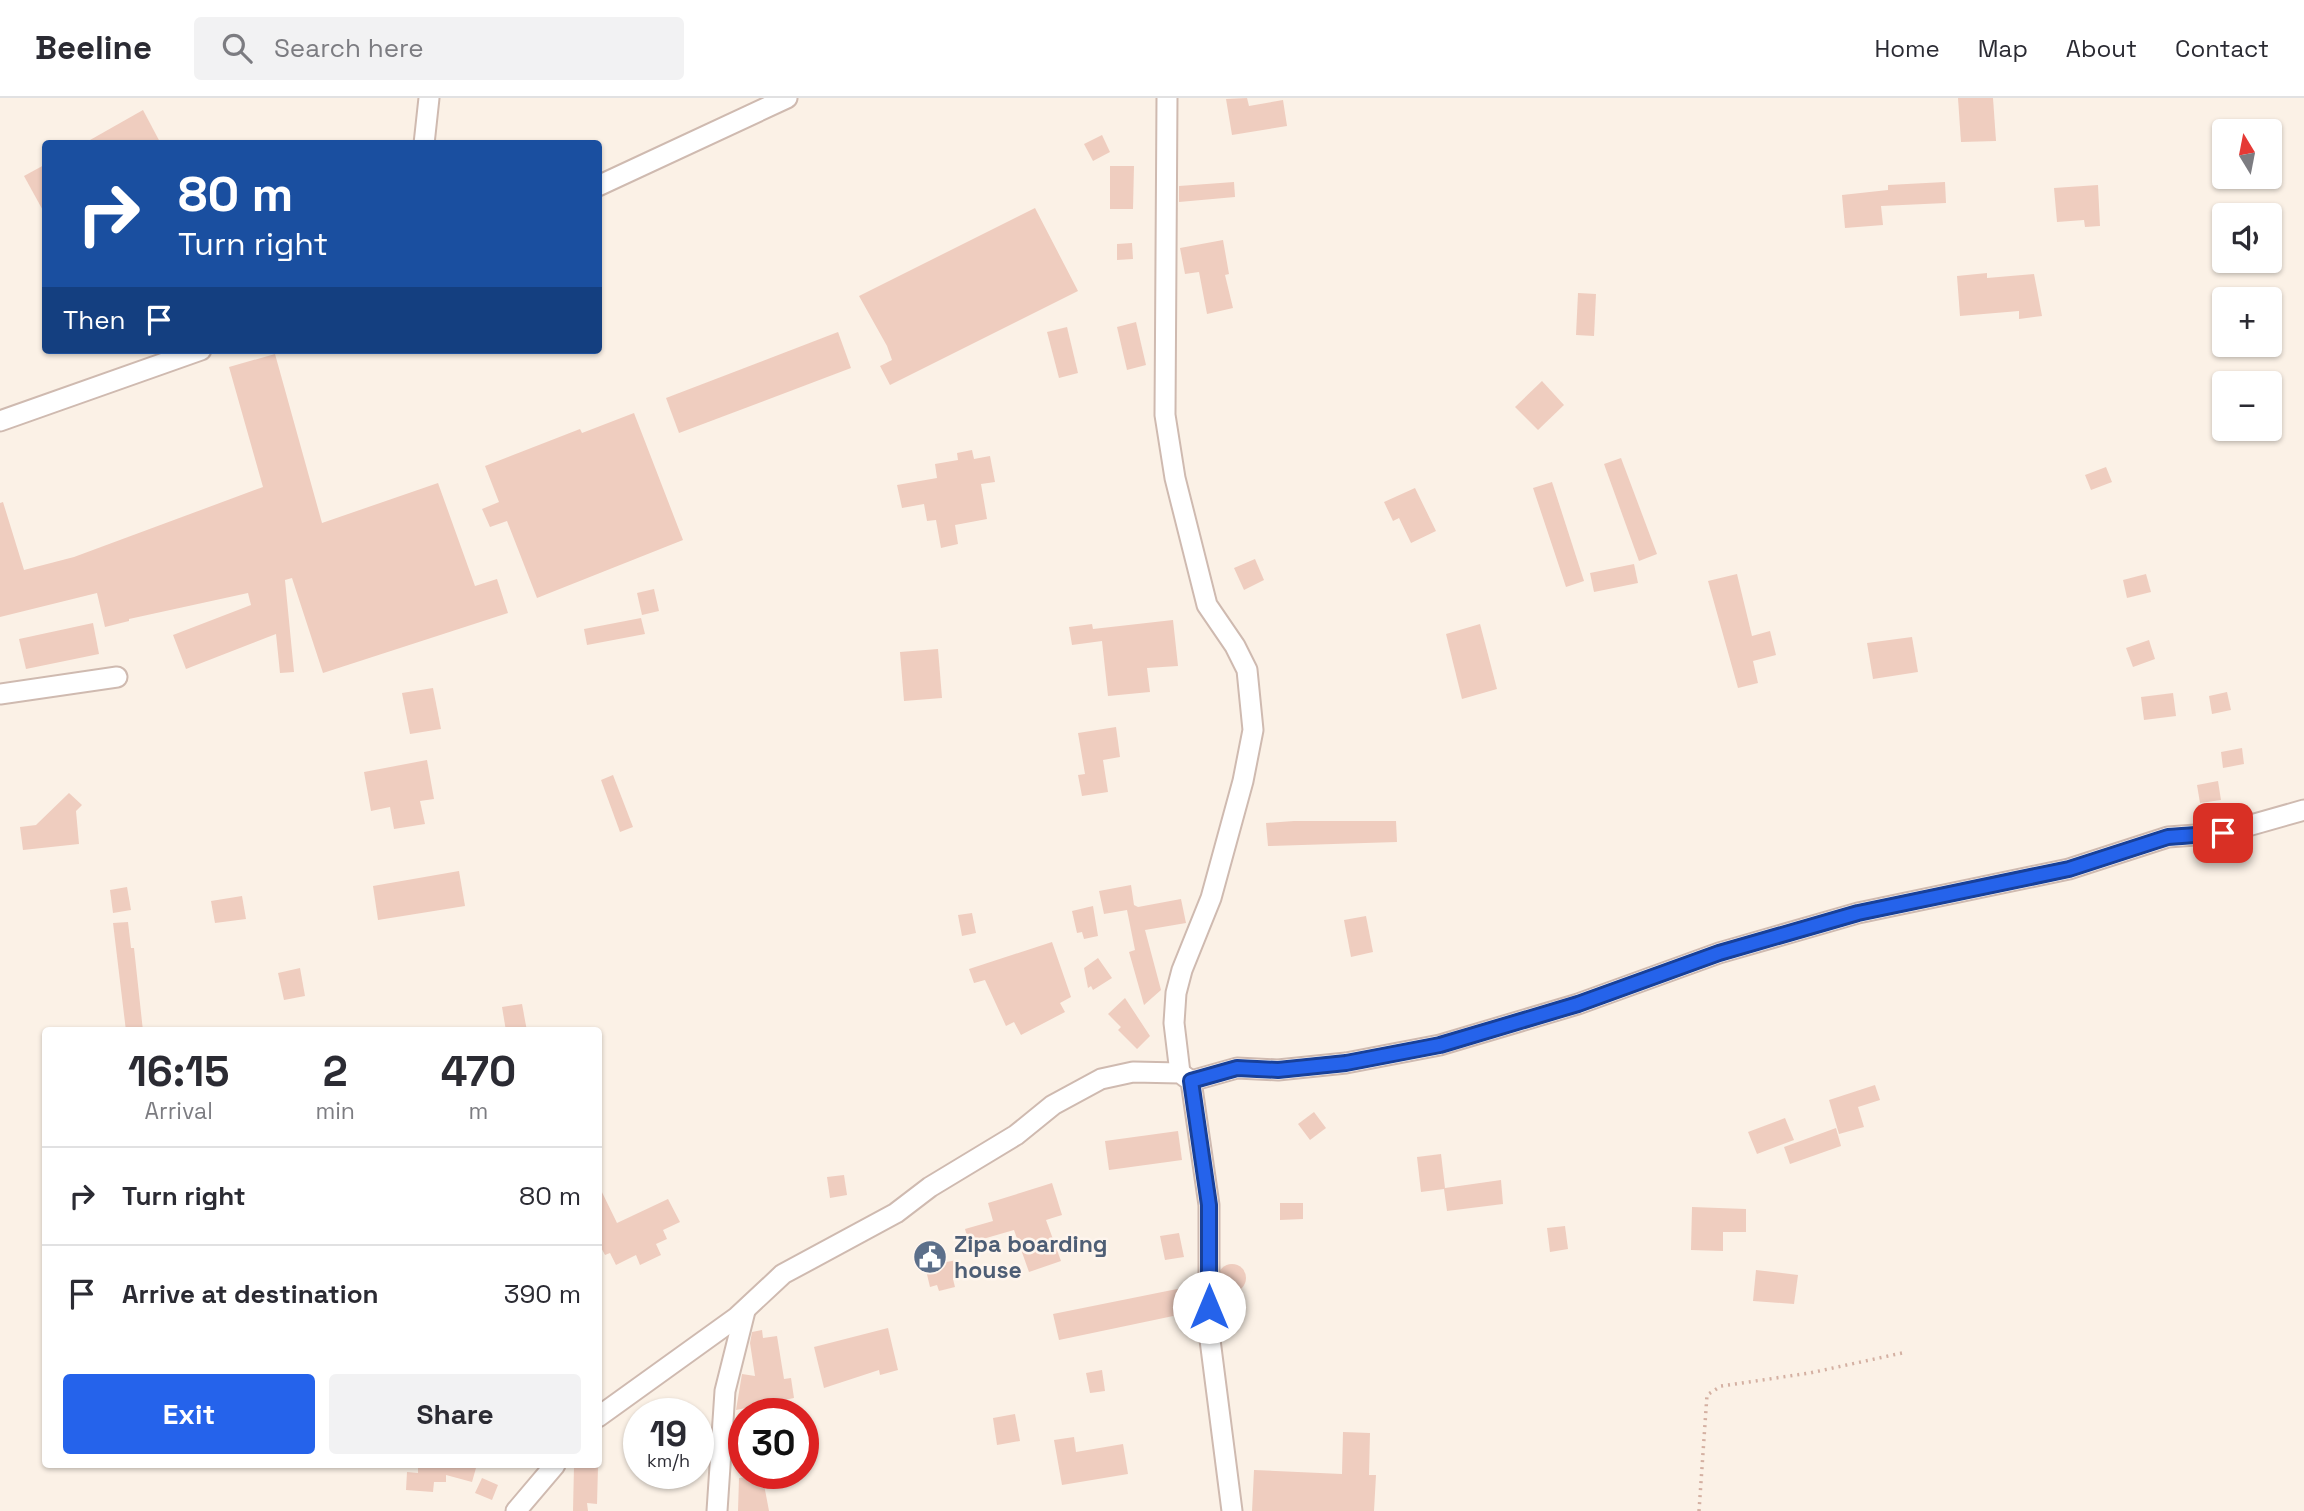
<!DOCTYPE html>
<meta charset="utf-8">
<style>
:root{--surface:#fff;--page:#f2f2f3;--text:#2b2b33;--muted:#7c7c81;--line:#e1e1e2;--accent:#2563eb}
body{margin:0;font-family:"Space Grotesk",sans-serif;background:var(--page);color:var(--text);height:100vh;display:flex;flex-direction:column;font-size:26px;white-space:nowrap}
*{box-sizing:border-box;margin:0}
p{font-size:23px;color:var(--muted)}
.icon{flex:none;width:38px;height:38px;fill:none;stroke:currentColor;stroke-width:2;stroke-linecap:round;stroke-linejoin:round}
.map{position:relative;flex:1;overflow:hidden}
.panel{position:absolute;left:42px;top:929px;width:560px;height:441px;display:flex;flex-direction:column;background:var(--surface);border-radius:7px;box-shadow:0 2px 5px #0004}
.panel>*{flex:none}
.hud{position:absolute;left:42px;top:42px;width:560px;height:214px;border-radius:7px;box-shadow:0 2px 5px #0004;background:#1a4fa0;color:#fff;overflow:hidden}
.needle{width:46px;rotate:350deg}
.fabs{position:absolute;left:2212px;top:21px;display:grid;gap:14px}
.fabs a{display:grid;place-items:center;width:70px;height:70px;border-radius:7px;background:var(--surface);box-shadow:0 2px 5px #0004;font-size:35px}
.speed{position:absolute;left:623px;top:1300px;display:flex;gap:14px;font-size:35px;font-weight:700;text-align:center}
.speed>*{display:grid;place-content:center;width:91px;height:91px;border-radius:50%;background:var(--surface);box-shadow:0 2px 5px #0004;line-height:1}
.speed small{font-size:18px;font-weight:400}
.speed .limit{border:10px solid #d22;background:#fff;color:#111}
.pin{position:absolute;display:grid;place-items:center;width:60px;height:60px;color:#fff;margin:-30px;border-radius:14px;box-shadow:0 4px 10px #0006}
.me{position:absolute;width:77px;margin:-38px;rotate:0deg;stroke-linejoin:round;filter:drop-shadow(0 0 5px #0008)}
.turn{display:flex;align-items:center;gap:24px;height:147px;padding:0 21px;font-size:32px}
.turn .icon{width:91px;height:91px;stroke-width:2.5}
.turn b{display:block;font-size:49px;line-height:60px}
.then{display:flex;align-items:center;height:66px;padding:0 21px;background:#0003;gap:14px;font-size:26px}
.eta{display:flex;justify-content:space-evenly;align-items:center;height:119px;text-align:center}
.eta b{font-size:42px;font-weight:600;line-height:49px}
.button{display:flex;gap:14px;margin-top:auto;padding:14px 21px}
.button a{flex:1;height:80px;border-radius:7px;background:var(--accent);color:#fff;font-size:28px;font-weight:600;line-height:80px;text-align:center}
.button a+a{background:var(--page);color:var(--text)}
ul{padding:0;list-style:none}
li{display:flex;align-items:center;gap:21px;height:98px;padding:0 21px;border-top:2px solid var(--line)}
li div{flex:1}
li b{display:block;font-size:26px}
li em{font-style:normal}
header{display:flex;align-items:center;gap:42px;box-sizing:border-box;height:98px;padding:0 35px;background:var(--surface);border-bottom:2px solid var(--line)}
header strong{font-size:33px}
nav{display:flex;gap:38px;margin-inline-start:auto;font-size:24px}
.search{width:490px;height:63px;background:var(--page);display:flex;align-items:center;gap:18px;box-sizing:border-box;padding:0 24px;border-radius:7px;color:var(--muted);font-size:26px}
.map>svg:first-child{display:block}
.building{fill:#efcdbf}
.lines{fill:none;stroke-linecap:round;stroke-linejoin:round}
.minor-casing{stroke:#cfbab0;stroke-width:23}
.path{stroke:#d4b0a2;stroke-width:3.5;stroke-dasharray:2 5;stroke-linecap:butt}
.minor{stroke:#fff;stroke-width:19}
.route-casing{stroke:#184099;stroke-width:18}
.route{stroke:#2563eb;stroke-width:12}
.labels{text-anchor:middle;stroke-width:5;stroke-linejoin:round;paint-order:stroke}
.service-label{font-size:23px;font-weight:bold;fill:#4e5e75;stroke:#fef5ed;text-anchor:start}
</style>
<header>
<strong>Beeline</strong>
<div class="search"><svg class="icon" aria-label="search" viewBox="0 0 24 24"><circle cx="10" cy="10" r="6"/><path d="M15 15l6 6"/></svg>Search here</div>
<nav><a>Home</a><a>Map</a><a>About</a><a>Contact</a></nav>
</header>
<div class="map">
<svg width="2304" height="1413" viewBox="0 0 2304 1413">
<rect width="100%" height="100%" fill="#fbf1e6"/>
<!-- building -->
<g class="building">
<path d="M1247,0L1249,8L1283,2L1287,28L1232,37L1226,1Z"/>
<path d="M1958,0H1993L1996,43L1961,44Z"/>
<path d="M143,12L161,46H83Z"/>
<path d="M1102,37L1110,54L1093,63L1084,46Z"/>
<path d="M46,66V118L24,78Z"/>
<path d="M1110,68H1134L1133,111H1110Z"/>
<path d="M1234,84L1235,99L1179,104V88Z"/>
<path d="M1945,84L1946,105L1881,108L1883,127L1845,130L1842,97L1888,92V87Z"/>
<path d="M2098,87L2100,128L2085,129L2084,122L2057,124L2054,90Z"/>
<path d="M1035,110L1078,193L890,287L880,268L892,262L887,248L859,198Z"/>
<path d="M1223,142L1229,176L1225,177L1233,210L1207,216L1199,174L1185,176L1180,150Z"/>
<path d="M1132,145L1133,161L1117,162V146Z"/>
<path d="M1987,175V180L2034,176L2042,218L2019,221V213L1960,218L1957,178Z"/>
<path d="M1578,195L1596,196L1594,238L1576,237Z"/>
<path d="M1136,224L1146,267L1127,272L1117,229Z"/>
<path d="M1067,229L1078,275L1059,280L1047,234Z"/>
<path d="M838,234L851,270L679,335L666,300Z"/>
<path d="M275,256L322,425L438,385L475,488L497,481L508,515L323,575L292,480L285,482L294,574L280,575L276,536L186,571L173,537L251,507L248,495L129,521V523L105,529L97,495L0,519V405L3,404L24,472L74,459L263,389L229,269Z"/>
<path d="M1542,283L1564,307L1538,332L1515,309Z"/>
<path d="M634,315L683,442L537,500L507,423L490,429L482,411L499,404L485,368L580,331L582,335Z"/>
<path d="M972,352L974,361L990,358L995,384L981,386L987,421L955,427L958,446L941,450L936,422L927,423L924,406L902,410L897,387L937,380L935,366L958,362L957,355Z"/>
<path d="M1621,360L1657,456L1639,463L1604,366Z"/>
<path d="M2106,369L2112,384L2091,392L2085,377Z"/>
<path d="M1552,384L1584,483L1566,489L1533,390Z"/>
<path d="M1415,390L1436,433L1411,445L1399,420L1393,423L1384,404Z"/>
<path d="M1255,461L1264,482L1244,492L1234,470Z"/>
<path d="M1634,466L1638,485L1594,494L1590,475Z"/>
<path d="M1737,476L1752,538L1770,533L1776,557L1753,563L1758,585L1738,590L1708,483Z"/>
<path d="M2146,476L2151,494L2127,500L2123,482Z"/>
<path d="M654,491L659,513L642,517L637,495Z"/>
<path d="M641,520L645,536L587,547L584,531Z"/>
<path d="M1173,522L1178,568L1147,570L1150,594L1108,598L1102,543L1072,547L1069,529L1092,526L1093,531Z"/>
<path d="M93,525L99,556L26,571L19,541Z"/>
<path d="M1480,526L1497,591L1462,601L1446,536Z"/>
<path d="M1912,539L1918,574L1873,581L1867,545Z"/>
<path d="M2149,542L2155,561L2133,569L2126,550Z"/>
<path d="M938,551L942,600L904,603L900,554Z"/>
<path d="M433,590L441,631L410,636L402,595Z"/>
<path d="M2227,594L2231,612L2212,616L2209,598Z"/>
<path d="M2173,595L2176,618L2144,622L2141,599Z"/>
<path d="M1116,629L1120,659L1103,662L1108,694L1082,698L1078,677L1085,676L1078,635Z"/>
<path d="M2242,650L2244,666L2223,670L2221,654Z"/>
<path d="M427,662L434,701L420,703L425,726L394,731L390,709L371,713L364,674Z"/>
<path d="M613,677L633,729L620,734L601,682Z"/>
<path d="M2218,683L2221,702L2200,705L2197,687Z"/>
<path d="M69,695L82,707L76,713L79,746L23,752L20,729L36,727Z"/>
<path d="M1294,723H1396L1397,744L1268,748L1266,725Z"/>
<path d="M459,773L465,808L378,822L373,788Z"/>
<path d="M1131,787L1134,807L1138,809L1181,801L1186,825L1145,832L1161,892L1144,907L1129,854L1135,852L1127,812L1104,816L1099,793Z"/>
<path d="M127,789L131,812L113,815L110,792Z"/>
<path d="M242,798L246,821L215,825L211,803Z"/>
<path d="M1093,808L1098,838L1084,841L1082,834L1077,835L1072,813Z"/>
<path d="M972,815L976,835L962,838L958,817Z"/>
<path d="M1366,818L1373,854L1351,859L1344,822Z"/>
<path d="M128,824L131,850H134L143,933H126L113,825Z"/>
<path d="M1052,844L1071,899L1060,905L1065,914L1021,937L1014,924L1006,928L985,882L974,885L969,871Z"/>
<path d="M1098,860L1112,880L1093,892L1091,888L1088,890L1084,870Z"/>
<path d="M300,870L305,898L284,902L278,875Z"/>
<path d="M1125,900L1150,938L1137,951L1118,932L1121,929L1108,916Z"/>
<path d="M522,906L527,933H506L502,909Z"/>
<path d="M1875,987L1880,1002L1858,1009L1864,1029L1839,1036L1829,1002Z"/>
<path d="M1314,1014L1326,1030L1310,1042L1298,1026Z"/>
<path d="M1785,1020L1794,1042L1757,1056L1748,1034Z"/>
<path d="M1836,1030L1841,1048L1790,1066L1784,1049Z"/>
<path d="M1178,1033L1182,1062L1109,1072L1105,1043Z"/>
<path d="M1441,1056L1445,1090L1501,1082L1503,1106L1447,1113L1444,1091L1421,1094L1417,1059Z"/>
<path d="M844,1077L847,1097L830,1100L827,1079Z"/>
<path d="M1052,1085L1062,1117L1046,1122L1061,1163L1029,1174L1014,1132L969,1145L965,1131L993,1123L988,1105Z"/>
<path d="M598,1086L617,1125L668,1101L680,1124L663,1132L667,1141L656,1146L661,1157L640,1167L636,1157L616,1167L610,1155L605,1157L598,1144Z"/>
<path d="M1280,1105H1303V1121L1280,1122Z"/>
<path d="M1692,1109L1746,1111V1134H1723V1153L1691,1152Z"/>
<path d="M1565,1128L1568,1151L1550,1154L1547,1130Z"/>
<path d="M1179,1135L1184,1159L1165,1162L1160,1138Z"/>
<path d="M957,1162L961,1179L953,1181L955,1189L939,1193L937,1187L930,1189L925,1168Z"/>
<circle cx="1232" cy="1180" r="14"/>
<path d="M1756,1172L1798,1177L1794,1206L1753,1203Z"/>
<path d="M1192,1188L1197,1213L1059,1242L1053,1216Z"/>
<path d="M888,1230L898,1272L880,1277L879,1272L824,1290L814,1249Z"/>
<path d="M762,1232L763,1240L777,1238L784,1281L791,1280L794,1300L736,1312L742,1276L755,1278L750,1245L752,1234Z"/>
<path d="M1102,1272L1105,1293L1090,1295L1086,1275Z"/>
<path d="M1015,1316L1020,1343L997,1347L993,1320Z"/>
<path d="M1343,1334L1370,1335L1369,1377H1376L1374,1413H1252L1254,1372L1342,1376Z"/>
<path d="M1074,1339L1076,1354L1123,1346L1128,1376L1062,1387L1054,1342Z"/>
<path d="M418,1367H466L476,1370L472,1384L446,1377V1384H434L433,1394L406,1392L407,1374L418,1375Z"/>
<path d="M574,1368L598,1369L597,1406L587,1405L588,1413H573Z"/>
<path d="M762,1376L769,1413H738L739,1380Z"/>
<path d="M482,1380L498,1387L492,1402L475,1395Z"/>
</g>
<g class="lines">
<!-- minor casing -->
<g class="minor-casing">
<g id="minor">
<path d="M1167,0L1165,317L1175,380L1207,507L1235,548L1247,572L1253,632L1243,683L1211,800L1182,872L1176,895L1174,925L1180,975"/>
<path d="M424,46L429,0"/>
<path d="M598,88L787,0"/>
<path d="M0,323L201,252"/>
<path d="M0,596L117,579"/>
<path d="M1191,983L1237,970L1278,972L1346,965L1440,947L1578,906L1719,855L1858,815L2069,771L2168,739L2223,735L2304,712"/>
<path d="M598,1319L737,1219L783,1176L896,1115L930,1089L1016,1037L1053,1007L1101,981L1133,974L1180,975L1191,983L1209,1107V1234L1232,1413"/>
<path d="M516,1413L555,1367"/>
<path d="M717,1413L725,1293L745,1213"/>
</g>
</g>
<!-- path -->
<path class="path" d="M1699,1413L1707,1297L1721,1288L1810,1275L1902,1255"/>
<!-- minor -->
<use href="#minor" class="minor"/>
</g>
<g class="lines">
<!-- route casing -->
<g class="route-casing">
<path id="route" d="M1209,1209V1107L1191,983L1237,970L1278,972L1346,965L1440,947L1578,906L1719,855L1858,815L2069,771L2168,739L2223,735"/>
</g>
<!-- route -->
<use href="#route" class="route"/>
</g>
<!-- icons -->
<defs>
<g id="civic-disc" transform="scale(1.75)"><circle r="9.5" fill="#5c6f8a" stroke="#fef5ed"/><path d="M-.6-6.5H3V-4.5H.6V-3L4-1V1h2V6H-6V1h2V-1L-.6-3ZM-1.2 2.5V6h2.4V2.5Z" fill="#fff"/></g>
</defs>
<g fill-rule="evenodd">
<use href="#civic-disc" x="930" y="1159"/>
</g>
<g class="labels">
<!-- service labels -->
<g class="service-label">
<text x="954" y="1154">Zipa boarding<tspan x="954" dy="26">house</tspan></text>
</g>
</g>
</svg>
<div class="fabs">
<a><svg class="needle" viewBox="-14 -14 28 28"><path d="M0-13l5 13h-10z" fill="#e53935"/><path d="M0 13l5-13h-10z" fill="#7c7c81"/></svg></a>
<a><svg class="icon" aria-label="sound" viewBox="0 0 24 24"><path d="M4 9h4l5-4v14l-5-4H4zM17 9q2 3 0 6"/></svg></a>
<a>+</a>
<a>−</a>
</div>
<div class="speed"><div>19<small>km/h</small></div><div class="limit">30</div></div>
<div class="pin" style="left:2223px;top:735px;background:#d93025"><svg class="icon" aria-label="arrive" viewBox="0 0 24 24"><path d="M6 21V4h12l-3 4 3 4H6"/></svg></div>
<svg class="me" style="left:1209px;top:1209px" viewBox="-20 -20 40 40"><circle r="19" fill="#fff"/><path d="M0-13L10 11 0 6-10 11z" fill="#2563eb"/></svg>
<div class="hud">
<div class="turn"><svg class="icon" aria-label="right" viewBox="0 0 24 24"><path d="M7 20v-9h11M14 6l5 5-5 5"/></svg><div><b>80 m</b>Turn right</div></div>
<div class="then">Then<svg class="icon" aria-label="arrive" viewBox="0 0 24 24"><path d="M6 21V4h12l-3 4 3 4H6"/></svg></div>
</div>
<section class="panel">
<div class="eta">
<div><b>16:15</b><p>Arrival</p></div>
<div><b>2</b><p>min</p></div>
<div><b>470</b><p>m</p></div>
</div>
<ul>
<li><svg class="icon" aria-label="right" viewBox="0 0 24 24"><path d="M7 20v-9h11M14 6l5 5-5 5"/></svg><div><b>Turn right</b></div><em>80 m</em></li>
<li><svg class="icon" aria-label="arrive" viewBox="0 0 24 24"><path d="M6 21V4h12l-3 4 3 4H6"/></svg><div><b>Arrive at destination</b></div><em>390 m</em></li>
</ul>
<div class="button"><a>Exit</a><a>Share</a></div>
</section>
</div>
